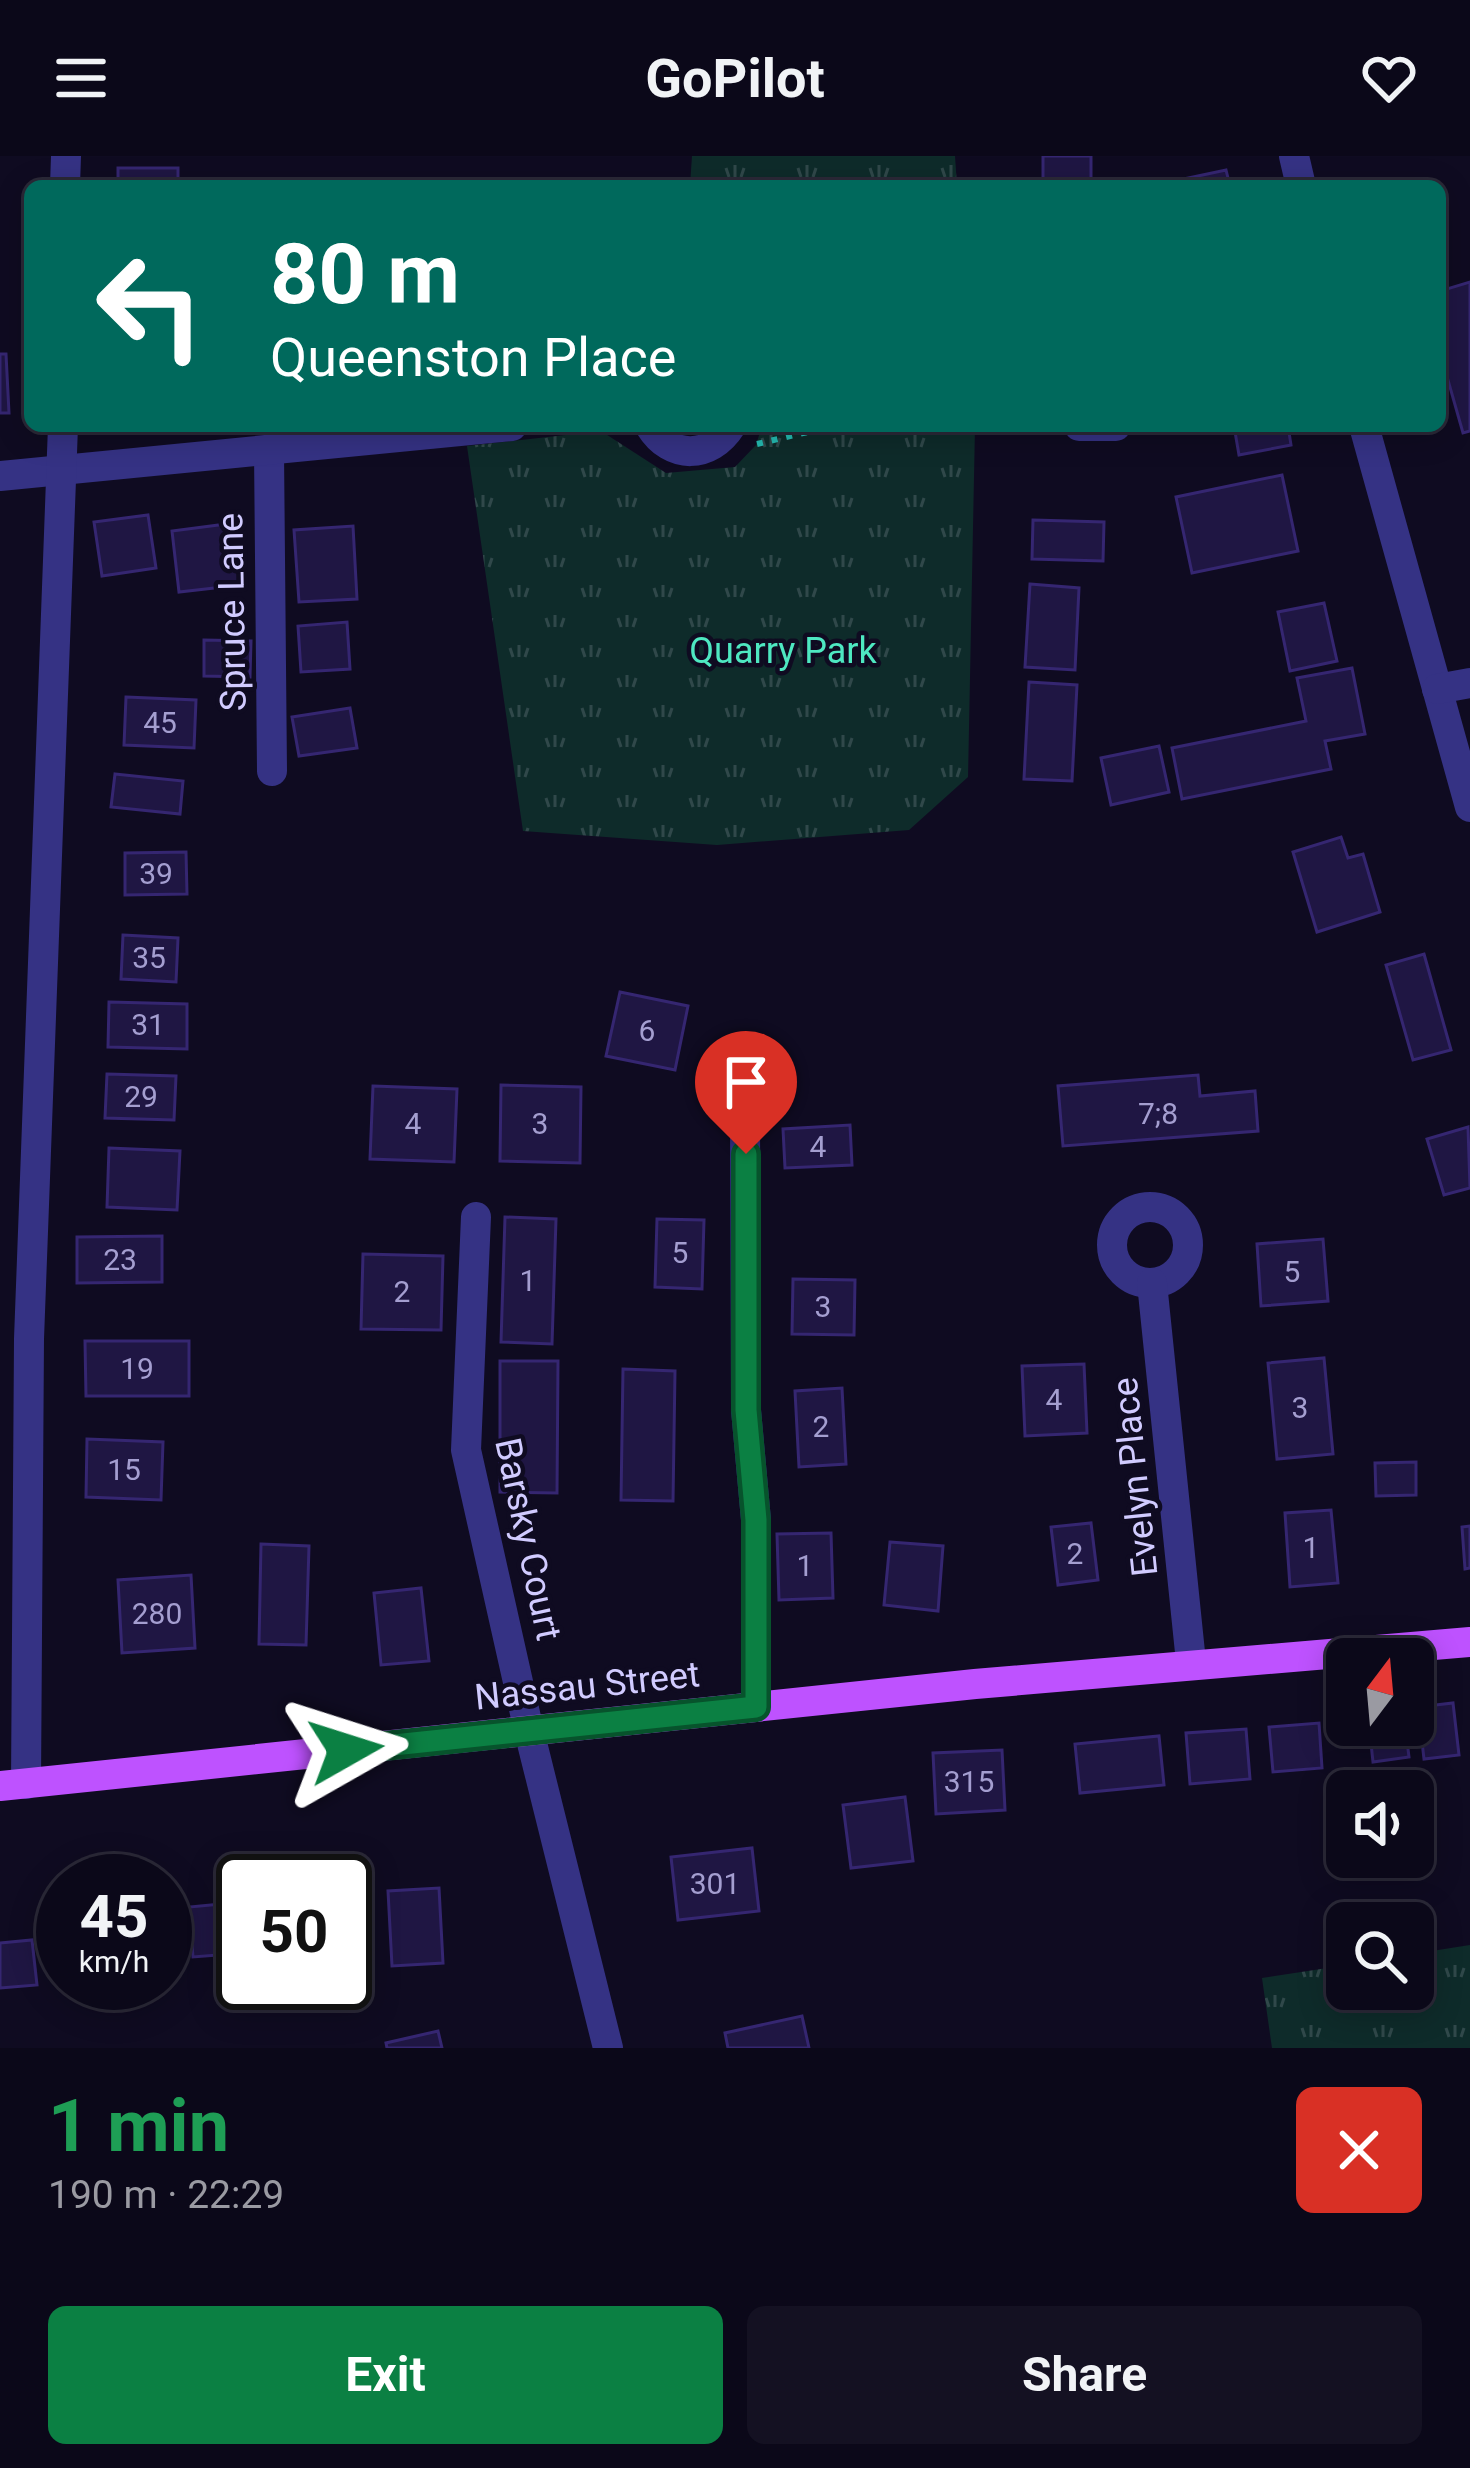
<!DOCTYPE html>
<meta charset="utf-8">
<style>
:root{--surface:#0b0819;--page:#141122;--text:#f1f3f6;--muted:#9a9aa2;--line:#2b2938;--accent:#0b8043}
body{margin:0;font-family:Roboto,sans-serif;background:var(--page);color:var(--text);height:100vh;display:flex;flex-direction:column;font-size:45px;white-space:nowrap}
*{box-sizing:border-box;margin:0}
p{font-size:39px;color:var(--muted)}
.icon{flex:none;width:66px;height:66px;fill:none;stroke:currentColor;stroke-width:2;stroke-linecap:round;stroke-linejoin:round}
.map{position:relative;height:1892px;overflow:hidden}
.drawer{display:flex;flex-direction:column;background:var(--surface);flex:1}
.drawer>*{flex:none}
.top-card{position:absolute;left:24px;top:24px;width:1422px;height:252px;border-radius:18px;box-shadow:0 6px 30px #0003,0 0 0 3px var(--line);background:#00695c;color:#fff;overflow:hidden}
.needle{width:78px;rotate:16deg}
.buttons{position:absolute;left:1326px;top:1482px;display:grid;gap:24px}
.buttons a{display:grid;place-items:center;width:108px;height:108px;border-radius:18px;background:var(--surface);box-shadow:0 6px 30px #0003,0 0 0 3px var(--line);font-size:60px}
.speed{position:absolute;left:36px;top:1698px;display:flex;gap:24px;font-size:60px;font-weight:700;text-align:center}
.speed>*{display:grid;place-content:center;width:156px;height:156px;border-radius:50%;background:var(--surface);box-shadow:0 6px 30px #0003,0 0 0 3px var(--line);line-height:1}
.speed small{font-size:30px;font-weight:400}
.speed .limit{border:6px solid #111;border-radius:18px;background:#fff;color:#111}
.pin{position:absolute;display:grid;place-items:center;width:102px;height:102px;color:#fff;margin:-123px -51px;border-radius:50% 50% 50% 0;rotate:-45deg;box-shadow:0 0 12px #0007}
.pin .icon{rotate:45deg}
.me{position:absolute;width:132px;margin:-66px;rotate:84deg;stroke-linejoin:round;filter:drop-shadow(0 0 9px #0008)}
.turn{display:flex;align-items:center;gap:42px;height:252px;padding:0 48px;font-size:54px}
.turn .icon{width:156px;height:156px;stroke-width:2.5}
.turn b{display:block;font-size:84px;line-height:102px}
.round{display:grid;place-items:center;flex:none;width:126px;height:126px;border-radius:18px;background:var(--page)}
.overview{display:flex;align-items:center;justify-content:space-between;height:204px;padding:0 48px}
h1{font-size:72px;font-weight:700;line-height:90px;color:#1e9e55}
.cta{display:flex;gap:24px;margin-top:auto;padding:24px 48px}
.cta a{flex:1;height:138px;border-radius:18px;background:var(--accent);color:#fff;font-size:48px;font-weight:700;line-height:138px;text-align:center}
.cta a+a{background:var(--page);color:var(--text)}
header{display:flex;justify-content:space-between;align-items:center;height:156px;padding:0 48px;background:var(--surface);font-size:54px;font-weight:700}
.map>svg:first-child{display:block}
.park{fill:url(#park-tufts)}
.building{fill:#1f1643;stroke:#352671;stroke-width:3}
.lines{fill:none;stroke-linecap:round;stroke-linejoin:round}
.path{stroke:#24bab1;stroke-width:6;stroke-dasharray:6 9;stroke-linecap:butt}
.minor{stroke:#353284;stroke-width:30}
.major{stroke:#be52ff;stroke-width:30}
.route-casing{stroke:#07532c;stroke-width:30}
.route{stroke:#0b8043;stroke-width:21}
.labels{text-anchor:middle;stroke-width:9;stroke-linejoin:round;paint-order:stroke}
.number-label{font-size:30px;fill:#a49ed0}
.street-label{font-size:36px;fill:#d1cbff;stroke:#0f0b21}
.park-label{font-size:36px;fill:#4ee8c1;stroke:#0f0b21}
</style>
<header><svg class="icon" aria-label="menu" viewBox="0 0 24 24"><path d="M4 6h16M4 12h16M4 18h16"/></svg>GoPilot<svg class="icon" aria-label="heart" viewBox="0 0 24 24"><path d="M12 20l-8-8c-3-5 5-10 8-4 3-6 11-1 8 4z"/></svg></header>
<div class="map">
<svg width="1470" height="1892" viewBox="0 0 1470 1892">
<defs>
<pattern id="park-tufts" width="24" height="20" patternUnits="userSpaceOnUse" patternTransform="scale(3)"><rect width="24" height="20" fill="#0e2b2a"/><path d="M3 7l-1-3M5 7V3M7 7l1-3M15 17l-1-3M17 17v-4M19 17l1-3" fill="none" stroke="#30484a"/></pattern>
</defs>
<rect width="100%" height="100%" fill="#0f0b21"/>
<!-- park -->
<g class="park">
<path d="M692,0H955L957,30H690Z"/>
<path d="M762,270H975L968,621L909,674L717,689L523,675L467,290L601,275L666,317L735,311L756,289Z"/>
<path d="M1470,1789V1892H1272L1262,1822L1347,1809V1833H1413V1798Z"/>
</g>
<!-- building -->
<g class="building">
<rect x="1043" y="0" width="48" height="30"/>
<rect x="118" y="12" width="60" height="18"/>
<path d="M1226,14L1230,30H1180L1179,24Z"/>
<path d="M1470,126V275L1463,277L1440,196V135Z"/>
<path d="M0,198H6L9,257H0Z"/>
<path d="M1234,270H1288L1291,289L1239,299Z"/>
<path d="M1282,319L1298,395L1192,417L1176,341Z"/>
<path d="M148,359L156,412L102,420L94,366Z"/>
<path d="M1033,364L1104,366L1103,405L1032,403Z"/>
<path d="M234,367L241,429L179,436L172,375Z"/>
<path d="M353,370L357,443L299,446L294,374Z"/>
<path d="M1030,428L1079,432L1075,514L1025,511Z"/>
<path d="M1324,447L1337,505L1290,515L1278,456Z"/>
<path d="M347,466L350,513L301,516L298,470Z"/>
<path d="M204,484L251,485L250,521L204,520Z"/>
<path d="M1352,512L1365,578L1325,585L1331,613L1182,643L1172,592L1306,565L1297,522Z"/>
<path d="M1029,526L1077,529L1072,625L1024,623Z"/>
<path d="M126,541L196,544L194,592L124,589Z"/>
<path d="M350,552L357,592L299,600L292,561Z"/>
<path d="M1159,590L1169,636L1111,649L1101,602Z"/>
<path d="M115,618L183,625L180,658L111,651Z"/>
<path d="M1341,681L1348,702L1363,698L1380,756L1317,776L1293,696Z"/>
<path d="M186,696L187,738L125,739V697Z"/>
<path d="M123,779L178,782L176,826L121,823Z"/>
<path d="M1424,798L1451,894L1413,904L1386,809Z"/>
<path d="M620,836L688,850L675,914L606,900Z"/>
<path d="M109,846L187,848V893L108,891Z"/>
<path d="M107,918L176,920L174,964L105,962Z"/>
<path d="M1198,919L1200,940L1255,935L1258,975L1063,990L1058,930Z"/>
<path d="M501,929L581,931L580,1007L500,1005Z"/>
<path d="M373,930L457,933L454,1006L370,1003Z"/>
<path d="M850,969L852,1009L785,1012L783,973Z"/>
<path d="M1468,971L1470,1032L1444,1039L1427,983Z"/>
<path d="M109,992L180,995L177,1054L107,1051Z"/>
<path d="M505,1061L556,1063L552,1188L501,1186Z"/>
<path d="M657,1063L704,1064L702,1133L655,1131Z"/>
<path d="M162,1080V1126L77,1127V1081Z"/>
<path d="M1323,1083L1328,1145L1261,1150L1257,1088Z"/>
<path d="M363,1098L443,1100L441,1174L361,1173Z"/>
<path d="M793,1123L855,1124L854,1179L792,1178Z"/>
<path d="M85,1185H189V1240H86Z"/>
<path d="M1324,1202L1333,1298L1277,1303L1268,1207Z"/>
<path d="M500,1205H558L557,1337L500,1336Z"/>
<path d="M1084,1208L1087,1277L1025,1280L1022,1210Z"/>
<path d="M623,1213L675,1215L673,1345L621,1344Z"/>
<path d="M842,1232L846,1308L799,1311L795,1235Z"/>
<path d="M87,1283L163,1286L161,1344L86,1341Z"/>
<path d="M1416,1306V1339L1376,1340L1375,1307Z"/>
<path d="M1331,1354L1338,1427L1290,1431L1285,1357Z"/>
<path d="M1091,1367L1098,1424L1058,1429L1051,1371Z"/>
<path d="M1470,1370V1412L1465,1413L1462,1371Z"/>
<path d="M831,1377L833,1442L779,1444L777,1378Z"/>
<path d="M890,1386L943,1390L938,1455L884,1449Z"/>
<path d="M261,1388L309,1390L306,1489L259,1488Z"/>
<path d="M191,1419L195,1492L122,1497L118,1424Z"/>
<path d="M421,1432L429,1505L381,1509L374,1437Z"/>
<path d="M1453,1547L1459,1599L1424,1603L1418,1551Z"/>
<path d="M1319,1567L1322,1612L1273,1616L1269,1571Z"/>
<path d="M1369,1569H1405L1409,1601L1373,1606Z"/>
<path d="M1246,1573L1250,1623L1190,1628L1186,1577Z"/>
<path d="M1159,1580L1164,1629L1080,1637L1075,1588Z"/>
<path d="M1002,1594L1005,1654L936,1658L933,1597Z"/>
<path d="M905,1641L913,1705L851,1712L843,1649Z"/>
<path d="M752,1692L759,1755L678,1764L671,1701Z"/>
<path d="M439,1732L443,1807L392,1810L388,1735Z"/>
<path d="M243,1746V1797L193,1801L189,1751Z"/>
<path d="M32,1784L37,1829L0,1832V1787Z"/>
<path d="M802,1860L809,1892H728L725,1877Z"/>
<path d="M438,1875L442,1892H387L386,1887Z"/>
</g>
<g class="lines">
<!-- path -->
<path class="path" d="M757,288L833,270"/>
<!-- minor -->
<g class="minor">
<path d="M1294,0L1301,30"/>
<path d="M65,30L66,0"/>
<path d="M650,270C671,304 710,303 731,270"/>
<path d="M1079,270H1116"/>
<path d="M1364,270L1470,651"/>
<path d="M269,295L272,615"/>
<path d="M0,320L512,270"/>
<path d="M1437,533L1470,527"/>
<path d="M745,955L746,1254L756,1364V1551"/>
<circle cx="1150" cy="1089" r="38"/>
<path d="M476,1061L466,1294L529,1575L608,1892"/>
<path d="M1152,1127L1191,1506"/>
<path d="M26,1628L29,1183L63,270"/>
</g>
<!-- major -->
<path class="major" d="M0,1630L975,1528L1470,1486"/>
</g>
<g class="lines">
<!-- route casing -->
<g class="route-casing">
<path id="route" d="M346,1594L756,1551V1364L746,1254V998"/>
</g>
<!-- route -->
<use href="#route" class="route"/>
</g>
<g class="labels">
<!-- number labels -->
<g class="number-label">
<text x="160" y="577">45</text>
<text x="156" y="728">39</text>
<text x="149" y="812">35</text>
<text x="148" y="879">31</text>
<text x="647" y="885">6</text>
<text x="141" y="951">29</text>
<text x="1158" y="968">7;8</text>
<text x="413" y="978">4</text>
<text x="540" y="978">3</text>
<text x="818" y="1001">4</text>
<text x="680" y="1107">5</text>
<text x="120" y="1114">23</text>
<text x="1292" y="1126">5</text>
<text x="528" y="1135">1</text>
<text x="402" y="1146">2</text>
<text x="823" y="1161">3</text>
<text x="137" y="1223">19</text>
<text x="1054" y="1254">4</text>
<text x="1300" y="1262">3</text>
<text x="821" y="1281">2</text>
<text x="124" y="1324">15</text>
<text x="1311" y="1402">1</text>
<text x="1075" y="1408">2</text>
<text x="805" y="1420">1</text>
<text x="157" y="1468">280</text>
<text x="969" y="1636">315</text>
<text x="715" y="1738">301</text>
</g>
<!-- street labels -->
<g class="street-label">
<text transform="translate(231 456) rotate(-91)" y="13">Spruce Lane</text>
<text transform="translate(1134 1321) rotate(-96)" y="13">Evelyn Place</text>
<text transform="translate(529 1383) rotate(78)" y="13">Barsky Court</text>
<text transform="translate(587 1529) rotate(-6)" y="13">Nassau Street</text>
</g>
<!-- park labels -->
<g class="park-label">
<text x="783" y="507">Quarry Park</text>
</g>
</g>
</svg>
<div class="buttons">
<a><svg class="needle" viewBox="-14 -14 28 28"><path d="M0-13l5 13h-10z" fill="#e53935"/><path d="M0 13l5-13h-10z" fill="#9a9aa2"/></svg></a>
<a><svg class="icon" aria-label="sound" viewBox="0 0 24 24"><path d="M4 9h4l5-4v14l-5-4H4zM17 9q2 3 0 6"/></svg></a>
<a><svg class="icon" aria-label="search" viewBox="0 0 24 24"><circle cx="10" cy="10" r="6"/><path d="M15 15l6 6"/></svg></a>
</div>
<div class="speed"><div>45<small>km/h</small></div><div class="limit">50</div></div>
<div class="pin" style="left:746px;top:998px;background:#d93025"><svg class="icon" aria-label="arrive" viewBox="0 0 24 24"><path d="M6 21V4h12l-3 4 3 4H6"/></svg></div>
<svg class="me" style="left:346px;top:1594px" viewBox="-20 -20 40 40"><path d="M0-17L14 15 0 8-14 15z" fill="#0b8043" stroke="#fff" stroke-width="4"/></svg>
<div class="top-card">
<div class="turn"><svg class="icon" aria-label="left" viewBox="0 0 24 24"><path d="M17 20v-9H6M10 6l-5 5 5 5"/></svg><div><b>80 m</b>Queenston Place</div></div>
</div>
</div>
<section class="drawer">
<div class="overview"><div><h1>1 min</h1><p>190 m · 22:29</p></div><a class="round" style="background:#d93025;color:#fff"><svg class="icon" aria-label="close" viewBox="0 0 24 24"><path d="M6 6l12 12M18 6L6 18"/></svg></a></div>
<div class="cta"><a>Exit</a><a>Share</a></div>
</section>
